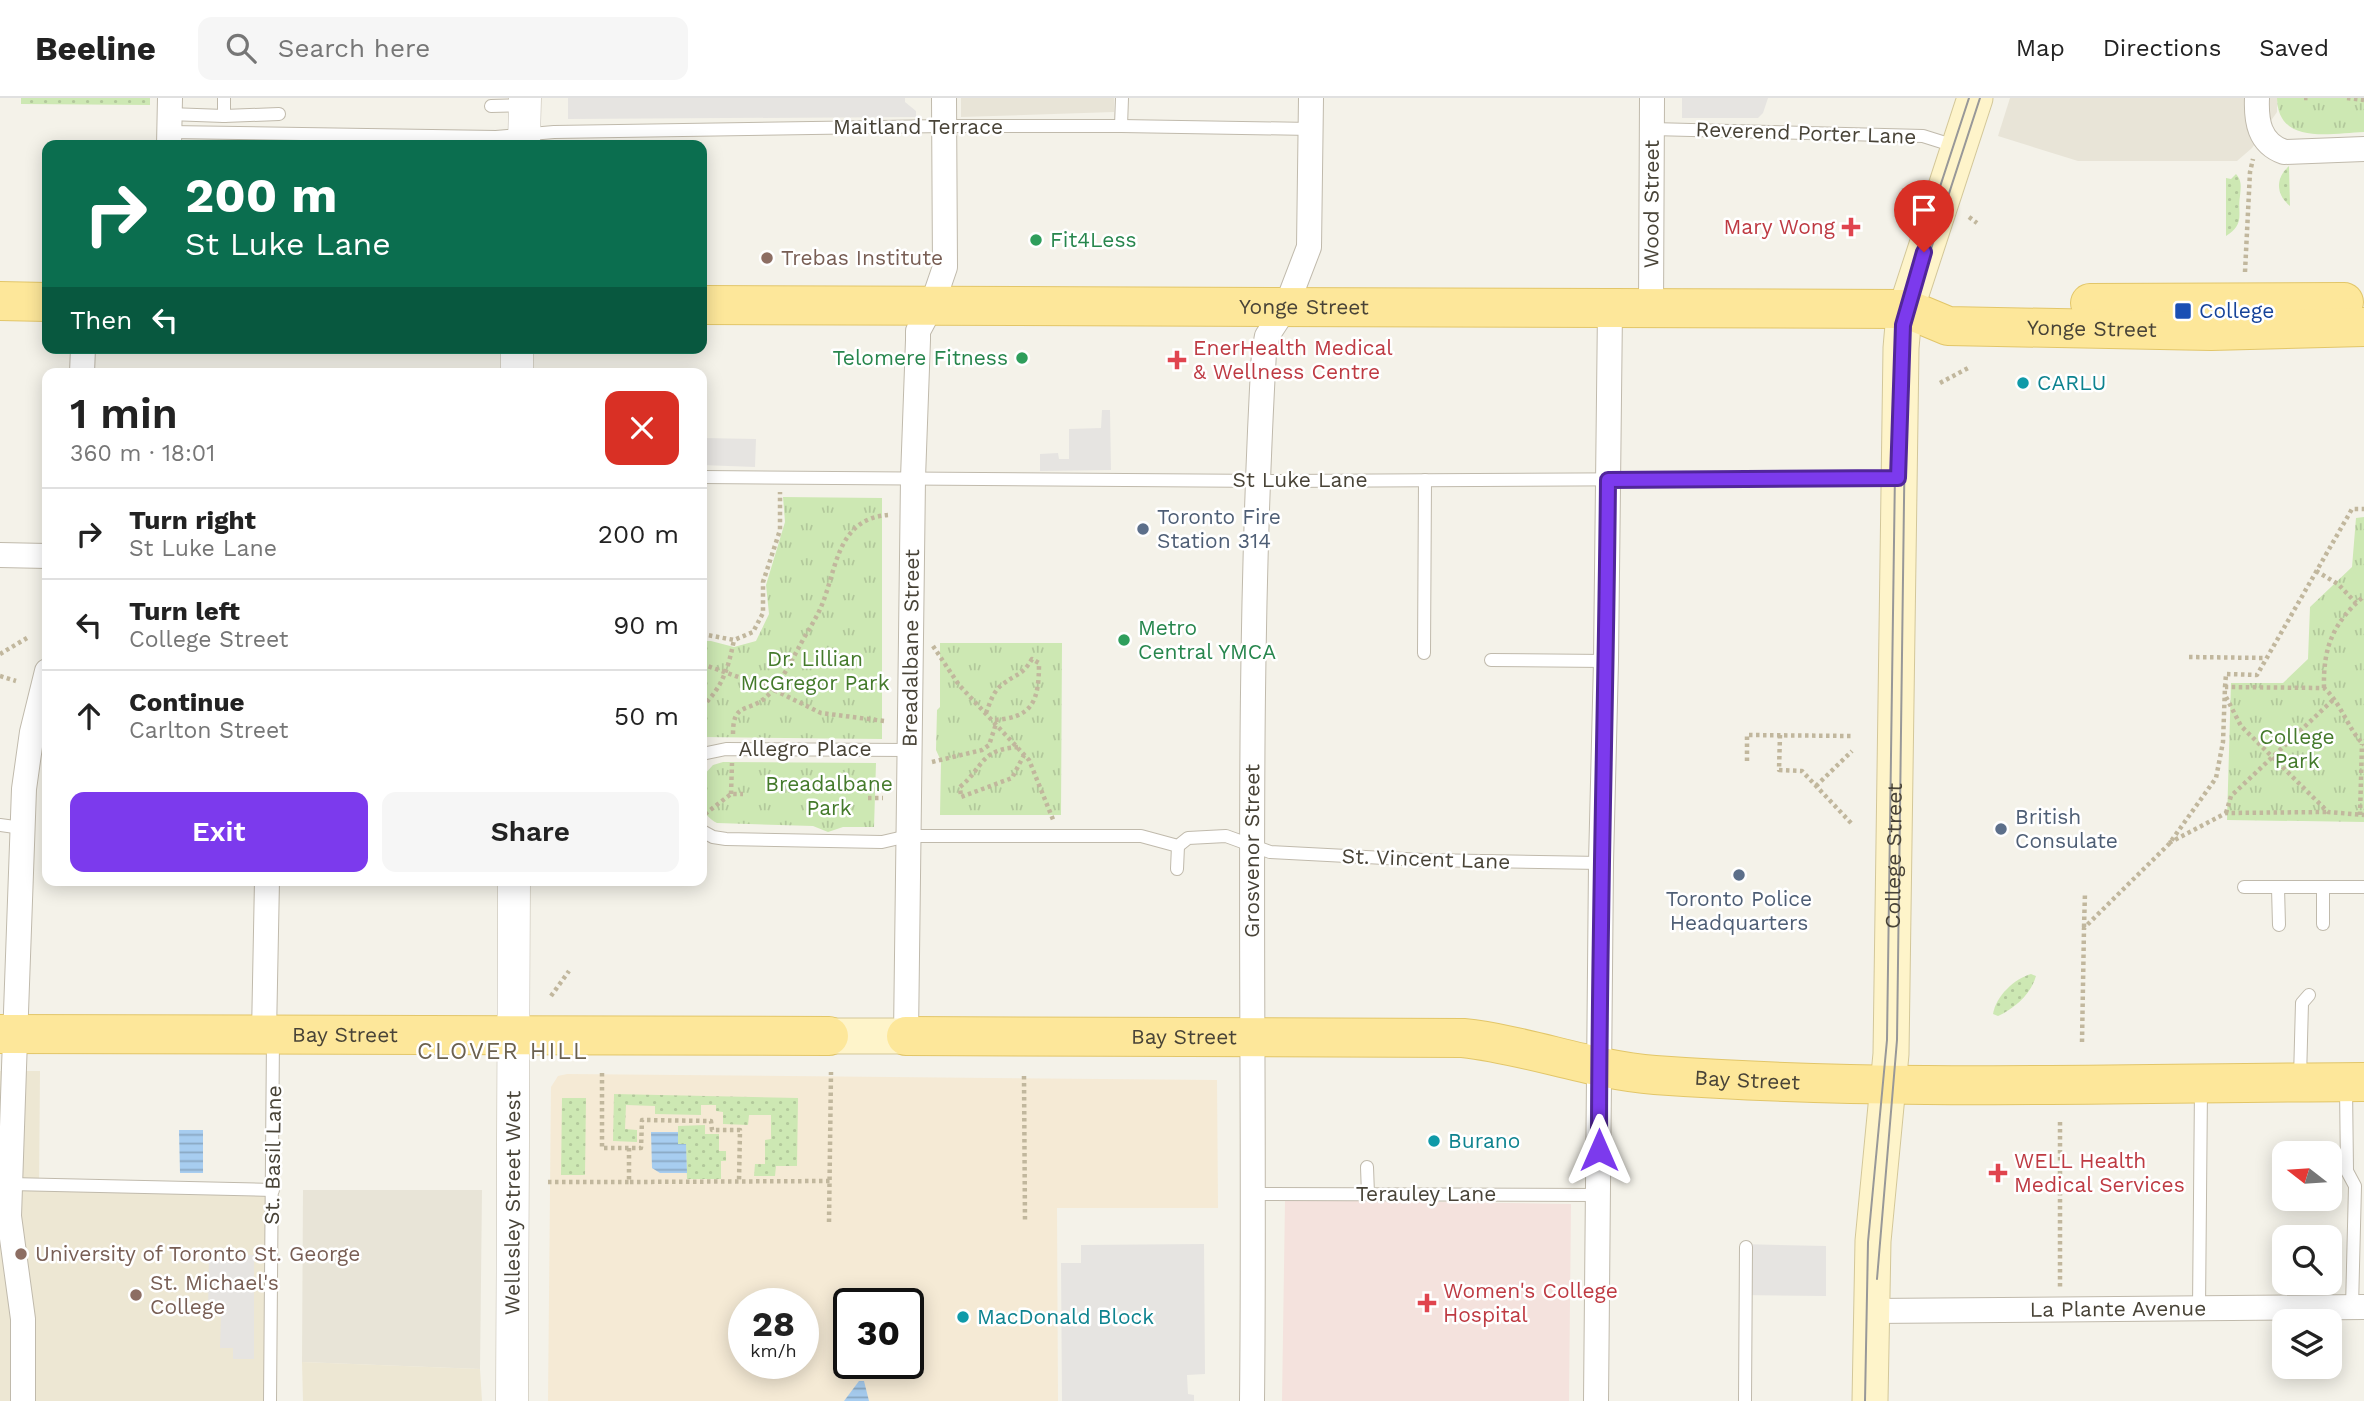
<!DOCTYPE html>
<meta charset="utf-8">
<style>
:root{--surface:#fff;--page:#f6f6f6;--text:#222;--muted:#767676;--line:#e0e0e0;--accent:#7c3aed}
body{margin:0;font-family:"Work Sans",sans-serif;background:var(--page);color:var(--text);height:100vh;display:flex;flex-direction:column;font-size:26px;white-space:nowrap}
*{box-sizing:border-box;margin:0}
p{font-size:23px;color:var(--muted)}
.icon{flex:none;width:38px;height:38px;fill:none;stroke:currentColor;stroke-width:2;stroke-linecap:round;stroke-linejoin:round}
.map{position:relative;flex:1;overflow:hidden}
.panel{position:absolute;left:42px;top:270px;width:665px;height:518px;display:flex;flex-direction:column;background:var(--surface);border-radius:14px;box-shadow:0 4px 18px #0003}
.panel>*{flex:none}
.top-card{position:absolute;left:42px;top:42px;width:665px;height:214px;border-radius:14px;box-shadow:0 4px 18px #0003;background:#0b6e4f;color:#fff;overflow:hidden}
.needle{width:46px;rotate:287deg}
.buttons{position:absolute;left:2272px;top:1043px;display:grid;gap:14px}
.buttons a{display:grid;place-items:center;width:70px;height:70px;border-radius:14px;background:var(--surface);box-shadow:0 4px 18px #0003;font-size:35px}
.speed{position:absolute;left:728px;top:1190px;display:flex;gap:14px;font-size:35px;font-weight:700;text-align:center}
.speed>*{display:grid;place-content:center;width:91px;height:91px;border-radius:50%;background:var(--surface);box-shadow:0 4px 18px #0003;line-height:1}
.speed small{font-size:18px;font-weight:400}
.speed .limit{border:4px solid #111;border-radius:10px;background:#fff;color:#111}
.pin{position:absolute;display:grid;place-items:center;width:60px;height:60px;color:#fff;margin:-72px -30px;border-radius:50% 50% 50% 0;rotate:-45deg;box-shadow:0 0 7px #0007}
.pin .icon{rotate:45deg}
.me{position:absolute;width:77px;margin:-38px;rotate:0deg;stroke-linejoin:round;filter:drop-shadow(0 0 5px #0008)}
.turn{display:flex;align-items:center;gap:24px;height:147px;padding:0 28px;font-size:32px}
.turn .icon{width:91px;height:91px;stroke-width:2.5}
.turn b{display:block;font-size:49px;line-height:60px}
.then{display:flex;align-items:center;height:66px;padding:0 28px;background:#0003;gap:14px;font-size:26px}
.round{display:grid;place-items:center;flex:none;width:74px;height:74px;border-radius:14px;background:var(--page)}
.overview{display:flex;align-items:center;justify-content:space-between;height:119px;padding:0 28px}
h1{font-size:42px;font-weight:600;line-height:52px}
.cta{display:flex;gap:14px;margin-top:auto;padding:14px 28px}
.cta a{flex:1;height:80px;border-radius:14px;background:var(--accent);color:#fff;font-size:28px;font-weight:600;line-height:80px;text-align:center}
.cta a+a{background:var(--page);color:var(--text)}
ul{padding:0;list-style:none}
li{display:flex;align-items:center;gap:21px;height:91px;padding:0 28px;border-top:2px solid var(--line)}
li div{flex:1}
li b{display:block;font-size:26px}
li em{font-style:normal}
header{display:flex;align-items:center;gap:42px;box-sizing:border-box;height:98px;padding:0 35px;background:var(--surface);border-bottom:2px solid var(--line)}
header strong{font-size:33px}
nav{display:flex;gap:38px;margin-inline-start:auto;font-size:24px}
.search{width:490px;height:63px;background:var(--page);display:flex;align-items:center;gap:18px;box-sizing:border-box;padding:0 24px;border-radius:14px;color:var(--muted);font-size:26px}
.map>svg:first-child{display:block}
.residential{fill:#e8e4d7}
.commercial{fill:#f5ead5;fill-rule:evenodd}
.education{fill:#ede7d3}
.medical{fill:#f4e2dd}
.grass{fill:url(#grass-tufts)}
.garden{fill:url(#garden-dots)}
.parking{fill:#e6e4e1}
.water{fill:url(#water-rules)}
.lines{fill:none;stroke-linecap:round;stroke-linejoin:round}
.service-casing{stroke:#c0baac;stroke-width:14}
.minor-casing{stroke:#c0baac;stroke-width:26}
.tertiary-casing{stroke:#c0baac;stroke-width:33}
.secondary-casing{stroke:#d3c799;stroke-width:37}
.primary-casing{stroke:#e2c669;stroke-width:40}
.path{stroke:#c1b79d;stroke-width:4.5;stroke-dasharray:3.5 3.5;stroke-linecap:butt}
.service{stroke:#fff;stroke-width:12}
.minor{stroke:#fff;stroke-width:24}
.tertiary{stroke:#fff;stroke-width:32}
.secondary{stroke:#fef4ca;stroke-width:35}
.primary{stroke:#fde79a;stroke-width:38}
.tram{stroke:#989898;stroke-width:2}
.route-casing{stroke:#51269a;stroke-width:18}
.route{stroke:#7c3aed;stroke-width:12}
.health-dot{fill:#e0444e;stroke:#fff;stroke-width:2.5}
.leisure-dot{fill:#2e9e5b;stroke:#fff;stroke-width:2.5}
.education-dot{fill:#8d6e63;stroke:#fff;stroke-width:2.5}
.transit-dot{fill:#1a4fb4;stroke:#fff;stroke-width:2.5}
.culture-dot{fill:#0f9aa8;stroke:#fff;stroke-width:2.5}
.service-dot{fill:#5c6f8a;stroke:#fff;stroke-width:2.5}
.labels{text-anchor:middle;stroke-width:5;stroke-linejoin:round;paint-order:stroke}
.street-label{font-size:21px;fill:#484337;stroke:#fff}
.health-label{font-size:21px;fill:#be3a42;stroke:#fff;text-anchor:start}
.leisure-label{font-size:21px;fill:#27864d;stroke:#fff;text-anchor:start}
.education-label{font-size:21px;fill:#785e54;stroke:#fff;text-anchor:start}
.transit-label{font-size:21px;fill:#164399;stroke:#fff;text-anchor:start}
.culture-label{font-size:21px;fill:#0d838f;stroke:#fff;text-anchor:start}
.service-label{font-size:21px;fill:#4e5e75;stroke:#fff;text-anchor:start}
.park-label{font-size:21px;fill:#447a2b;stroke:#fff}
.neighbourhood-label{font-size:23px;letter-spacing:2px;fill:#6b614f;stroke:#fff}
</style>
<header>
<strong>Beeline</strong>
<div class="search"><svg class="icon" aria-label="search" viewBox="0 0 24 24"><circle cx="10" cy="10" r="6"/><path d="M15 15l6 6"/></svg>Search here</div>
<nav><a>Map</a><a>Directions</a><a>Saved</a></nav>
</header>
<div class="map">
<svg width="2364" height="1303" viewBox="0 0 2364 1303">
<defs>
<pattern id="grass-tufts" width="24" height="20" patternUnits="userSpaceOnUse" patternTransform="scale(1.75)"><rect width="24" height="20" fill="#cde8b3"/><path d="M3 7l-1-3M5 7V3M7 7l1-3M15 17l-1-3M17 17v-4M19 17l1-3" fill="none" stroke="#b2c89b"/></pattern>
<pattern id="garden-dots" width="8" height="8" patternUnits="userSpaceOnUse" patternTransform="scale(1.75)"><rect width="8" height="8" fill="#cde8b3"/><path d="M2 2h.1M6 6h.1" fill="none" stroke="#b2c89b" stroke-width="1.8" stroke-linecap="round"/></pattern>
<pattern id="water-rules" width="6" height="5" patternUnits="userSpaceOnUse" patternTransform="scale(1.75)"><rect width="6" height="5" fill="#a7cdf0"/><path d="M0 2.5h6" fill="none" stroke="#8aa8c3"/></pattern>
</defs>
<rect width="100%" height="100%" fill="#f4f2e9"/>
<!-- residential -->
<g class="residential">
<path d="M961,0H1114V14L961,19Z"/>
<path d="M2010,0H2277V14L2252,50L2237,63H2078L1998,38Z"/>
<path d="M303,1092H482L480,1271L302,1264Z"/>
</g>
<!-- commercial -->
<path class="commercial" d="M567,976L1217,982L1218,1110H1057L1058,1303H548L551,989L558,978ZM744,1206H803V1265H744ZM849,1206H908V1265H849Z"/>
<!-- education -->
<g class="education">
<path d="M0,973H40L39,1090L273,1092L270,1303H0Z"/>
<path d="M302,1264L480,1271L482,1303H303Z"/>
</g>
<!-- medical -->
<path class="medical" d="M1285,1102L1571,1106L1569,1303H1282Z"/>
<!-- grass -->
<g class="grass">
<path d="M2277,0H2364V34C2331,35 2278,48 2277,0Z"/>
<path d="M783,399L882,400V641L702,639V543H711L734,549L756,543L769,516L766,487L785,424Z"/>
<path d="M2364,419V724L2227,722L2231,585H2283L2308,561L2310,509L2352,469L2356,420Z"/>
<path d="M940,545H1062L1061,717H940L941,663L936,652L937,612L940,609Z"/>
<path d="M723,664L876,665L874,729H843L828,734L813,728L717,725C698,715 702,699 702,679L713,667Z"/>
</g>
<!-- garden -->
<g class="garden">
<path d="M21,0H150V7L21,6Z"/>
<path d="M2289,68L2290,108C2276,97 2275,80 2289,68Z"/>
<path d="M2236,76C2242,83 2241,88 2240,98C2237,115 2246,126 2226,138V80L2231,81Z"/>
<path d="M2031,876L2036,878C2031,896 2015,910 1998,918L1993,916C1996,898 2014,881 2031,876Z"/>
<path d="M614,996L798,1000L797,1068H776L775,1078H754L755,1066H765V1042L771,1041V1017H749L748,1027L723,1026V1014L716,1013V1007H701V1017L655,1016V1008L626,1007L625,1031L637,1032V1044L613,1043Z"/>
<path d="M562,1000H586L585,1077H561Z"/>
<path d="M705,1027V1036H719V1053H726V1063H721V1081H687L686,1046H678V1028Z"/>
</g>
<!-- parking -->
<g class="parking">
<path d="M568,0H905V4L916,13V19L568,21Z"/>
<path d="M1682,0H1768L1763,15L1758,20H1682Z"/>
<path d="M1102,312H1110L1111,372L1040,373V356L1058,355L1059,361H1069V331L1101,330Z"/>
<path d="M702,340L756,341L755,369L702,367Z"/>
<path d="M1204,1146L1205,1276L1187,1277L1188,1296L1194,1297V1303H1062L1061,1165H1081V1147Z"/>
<path d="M1740,1146L1826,1148V1198L1740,1197Z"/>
<path d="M209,1157H254V1261H233V1250H220L221,1215H208Z"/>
</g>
<!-- water -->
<g class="water">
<path d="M179,1032H203V1075H180Z"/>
<path d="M651,1034H678V1046H686L687,1075H660L652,1070Z"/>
<path d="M859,1283H864L869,1303H844Z"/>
</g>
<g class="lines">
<!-- service casing -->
<g class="service-casing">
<g id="service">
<path d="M491,8L524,7"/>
<path d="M169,16L224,18V0"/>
<path d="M224,18L279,16"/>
<path d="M1121,28L1122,0"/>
<path d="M1652,31L1923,38L1958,49"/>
<path d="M169,34L496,39L554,34L945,28H1121L1311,31"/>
<path d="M702,379L1275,383L1898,380"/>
<path d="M1424,555L1425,382"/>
<path d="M1491,562L1606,563"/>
<path d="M702,656L726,651L909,652"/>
<path d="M0,727L22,730"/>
<path d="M702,733L713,739L726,741L882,744L908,738H1141L1178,748L1188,740L1226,738L1270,754L1423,762L1601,765"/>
<path d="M1177,771L1178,748"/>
<path d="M2244,789H2364"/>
<path d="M2323,789V826"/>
<path d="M2278,790L2279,827"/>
<path d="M2300,980L2302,905L2309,897"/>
<path d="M2346,988L2347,1073L2355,1088L2352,1209"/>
<path d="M1367,1069L1368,1096"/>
<path d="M10,1086L273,1092"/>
<path d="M1252,1096L1599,1097"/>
<path d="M2199,1211L2201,989"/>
<path d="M270,1303L273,939"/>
<path d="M1745,1303L1746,1149"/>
</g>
</g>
<!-- minor casing -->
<g class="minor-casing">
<g id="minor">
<path d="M2257,0C2256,23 2259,45 2284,54L2364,51"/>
<path d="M169,47L170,0"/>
<path id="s1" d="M1651,211L1652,0"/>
<path d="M82,275L83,250"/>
<path d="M0,457L47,458"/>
<path d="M264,936L267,782"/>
<path id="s2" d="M906,938L913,380L918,242V233L932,207L945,169L944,0"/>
<path id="s3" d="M1871,1213L2364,1209"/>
<path d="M23,1303V1221L9,1118L14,970L24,691L32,634L47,573"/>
<path id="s4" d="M1252,1303C1256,953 1244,603 1264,254L1267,238L1286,209L1309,149L1311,0"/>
<path d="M1596,1303L1601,765L1606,563L1610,211"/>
</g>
</g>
<!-- tertiary casing -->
<g class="tertiary-casing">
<g id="tertiary">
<path d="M524,47L525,0"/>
<path d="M517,275V250"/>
<path id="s5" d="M512,1303L514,782"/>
</g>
</g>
<!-- secondary casing -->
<g class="secondary-casing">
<g id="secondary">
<path d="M829,938H906"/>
<path id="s6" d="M1870,1303L1873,1143L1891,956L1901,250L1903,227L1911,196L1975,0"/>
</g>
</g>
<!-- primary casing -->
<g class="primary-casing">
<g id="primary">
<path d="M0,203L47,204"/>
<path d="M2090,205L2344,204"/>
<path id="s7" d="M702,207L1901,211L1912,213L1948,228L2211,233L2364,229"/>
<path id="s8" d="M0,936L829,938"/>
<path id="s9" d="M906,938L1463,940C1528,947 1590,972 1655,977C1891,994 2128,985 2364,984"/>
</g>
</g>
<!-- path -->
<g class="path">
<path d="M2304,0H2308"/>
<path d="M2347,0L2364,2"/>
<path d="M1897,119L1904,91"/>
<path d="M1969,119L1977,125"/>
<path d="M2245,174L2250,74L2253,61"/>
<path d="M1940,285L1970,269"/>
<path d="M2316,473L2338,486L2356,505"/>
<path d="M702,536L734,542L753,534L763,515V484L780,432V394"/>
<path d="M933,548L959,587L1029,662L1054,724"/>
<path d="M0,556L27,540"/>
<path d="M2189,559L2266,560"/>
<path d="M702,566L772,591L821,615L884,623"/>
<path d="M0,578L16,583"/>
<path d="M2225,589L2226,576L2257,577L2352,411H2364"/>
<path d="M2324,590C2323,549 2333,525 2364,498"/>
<path d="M2226,599L2241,628L2328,714L2364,717"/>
<path d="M702,609C723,588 728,571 734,542"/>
<path d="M986,615C990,605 993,593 1003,586C1017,575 1022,578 1032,561L1039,565C1039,603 1033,620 993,622"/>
<path d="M733,636C733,604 747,615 765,600C779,588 789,567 798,551C805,537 815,523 821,509C837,472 836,421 888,417"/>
<path d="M1780,637L1779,672L1802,673L1852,726"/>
<path d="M1018,649C979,652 985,668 960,689L961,699L1012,680L1024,657"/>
<path d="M1747,663V637L1852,638"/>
<path d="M932,664L982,652L989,647L996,626"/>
<path d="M1816,688L1852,653"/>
<path d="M731,696L732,665"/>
<path d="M868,700H883"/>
<path d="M2226,715L2231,698L2335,600"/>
<path d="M705,716L731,696H743"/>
<path d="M2360,717L2362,646"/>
<path d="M2169,745L2226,715L2328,714"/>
<path d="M2084,829L2085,795"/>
<path d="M551,898L569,873"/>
<path d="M2082,944L2084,830L2169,746L2216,680L2223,644L2225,589L2324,590C2342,606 2347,630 2364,647"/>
<path d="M602,975V1050H641L642,1022L711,1023L712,1032H740L739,1084"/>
<path d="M1024,978L1025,1124"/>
<path d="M2060,1024V1189"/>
<path d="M629,1050V1084L830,1083"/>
<path d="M548,1084H629"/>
<path d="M829,1124L831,974"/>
</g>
<!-- service -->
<use href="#service" class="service"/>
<!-- minor -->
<use href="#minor" class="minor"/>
<!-- tertiary -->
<use href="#tertiary" class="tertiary"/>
<!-- secondary -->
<use href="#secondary" class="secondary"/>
<!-- primary -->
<use href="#primary" class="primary"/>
<!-- tram -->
<g class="tram">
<path d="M1877,1181L1897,942L1906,250L1918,191L1980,0"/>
<path d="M1865,1303L1868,1144L1887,942L1897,231L1905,196L1969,0"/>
</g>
</g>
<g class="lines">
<!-- route casing -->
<g class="route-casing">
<path id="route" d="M1599,1052C1599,829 1606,606 1608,382L1898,380L1903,227L1924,154"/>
</g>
<!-- route -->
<use href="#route" class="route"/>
</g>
<!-- markers -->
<g class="health-dot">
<path d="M1847.5 118.5h7v7h7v7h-7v7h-7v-7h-7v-7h7z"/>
<path d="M1173.5 251.5h7v7h7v7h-7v7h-7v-7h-7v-7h7z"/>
<path d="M1994.5 1064.5h7v7h7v7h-7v7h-7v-7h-7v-7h7z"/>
<path d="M1423.5 1194.5h7v7h7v7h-7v7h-7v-7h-7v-7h7z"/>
</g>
<g class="leisure-dot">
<circle cx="1036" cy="142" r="7"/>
<circle cx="1022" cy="260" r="7"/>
<circle cx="1124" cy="542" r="7"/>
</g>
<g class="education-dot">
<circle cx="767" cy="160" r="7"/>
<circle cx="21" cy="1156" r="7"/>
<circle cx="136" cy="1197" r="7"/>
</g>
<rect class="transit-dot" x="2174" y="204" width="18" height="18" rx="3.5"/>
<g class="culture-dot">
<circle cx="2023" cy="285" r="7"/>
<circle cx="1434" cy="1043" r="7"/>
<circle cx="963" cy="1219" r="7"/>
</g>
<g class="service-dot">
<circle cx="1143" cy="431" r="7"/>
<circle cx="2001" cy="731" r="7"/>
<circle cx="1739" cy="777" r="7"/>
</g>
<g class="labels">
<!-- street labels -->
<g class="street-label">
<text x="918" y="36">Maitland Terrace</text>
<text transform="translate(1806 35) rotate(2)" y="7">Reverend Porter Lane</text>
<text dy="7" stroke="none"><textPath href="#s1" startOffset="105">Wood Street</textPath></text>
<text dy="7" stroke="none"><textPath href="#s7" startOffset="602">Yonge Street</textPath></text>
<text dy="7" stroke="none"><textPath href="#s7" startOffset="1393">Yonge Street</textPath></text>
<text x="1300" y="389">St Luke Lane</text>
<text dy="7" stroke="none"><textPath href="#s2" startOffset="388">Breadalbane Street</textPath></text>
<text x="805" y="658">Allegro Place</text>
<text dy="7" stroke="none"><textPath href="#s4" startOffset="550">Grosvenor Street</textPath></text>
<text dy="7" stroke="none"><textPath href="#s6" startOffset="546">College Street</textPath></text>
<text transform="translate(1426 761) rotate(2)" y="7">St. Vincent Lane</text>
<text dy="7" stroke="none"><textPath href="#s8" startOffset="345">Bay Street</textPath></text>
<text dy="7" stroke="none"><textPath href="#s9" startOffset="278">Bay Street</textPath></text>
<text dy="7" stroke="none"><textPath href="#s9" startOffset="845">Bay Street</textPath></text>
<text transform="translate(273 1057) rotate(-89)" y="7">St. Basil Lane</text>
<text x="1426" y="1103">Terauley Lane</text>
<text dy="7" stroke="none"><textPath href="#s5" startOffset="198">Wellesley Street West</textPath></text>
<text dy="7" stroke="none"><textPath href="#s3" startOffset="247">La Plante Avenue</textPath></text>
</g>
<!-- health labels -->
<g class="health-label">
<text x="1835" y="136" text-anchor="end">Mary Wong</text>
<text x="1193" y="257">EnerHealth Medical<tspan x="1193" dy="24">&amp; Wellness Centre</tspan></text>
<text x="2014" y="1070">WELL Health<tspan x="2014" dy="24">Medical Services</tspan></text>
<text x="1443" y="1200">Women's College<tspan x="1443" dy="24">Hospital</tspan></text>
</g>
<!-- leisure labels -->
<g class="leisure-label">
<text x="1050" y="149">Fit4Less</text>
<text x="1008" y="267" text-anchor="end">Telomere Fitness</text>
<text x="1138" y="537">Metro<tspan x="1138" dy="24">Central YMCA</tspan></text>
</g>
<!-- education labels -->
<g class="education-label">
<text x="781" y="167">Trebas Institute</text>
<text x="35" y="1163">University of Toronto St. George</text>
<text x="150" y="1192">St. Michael's<tspan x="150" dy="24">College</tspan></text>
</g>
<!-- transit labels -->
<g class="transit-label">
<text x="2199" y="220">College</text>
</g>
<!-- culture labels -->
<g class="culture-label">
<text x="2037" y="292">CARLU</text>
<text x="1448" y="1050">Burano</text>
<text x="977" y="1226">MacDonald Block</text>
</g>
<!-- service labels -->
<g class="service-label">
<text x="1157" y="426">Toronto Fire<tspan x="1157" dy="24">Station 314</tspan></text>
<text x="2015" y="726">British<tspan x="2015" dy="24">Consulate</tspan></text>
<text x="1739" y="808" text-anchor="middle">Toronto Police<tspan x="1739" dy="24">Headquarters</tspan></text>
</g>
<!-- park labels -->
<g class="park-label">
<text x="815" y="568">Dr. Lillian<tspan x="815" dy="24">McGregor Park</tspan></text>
<text x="2297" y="646">College<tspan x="2297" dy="24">Park</tspan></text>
<text x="829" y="693">Breadalbane<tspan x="829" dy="24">Park</tspan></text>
</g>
<!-- neighbourhood labels -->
<g class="neighbourhood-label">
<text x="503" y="961">CLOVER HILL</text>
</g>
</g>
</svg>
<div class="buttons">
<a><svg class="needle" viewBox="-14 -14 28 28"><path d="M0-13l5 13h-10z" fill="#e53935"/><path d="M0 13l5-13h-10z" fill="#767676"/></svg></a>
<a><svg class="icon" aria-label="search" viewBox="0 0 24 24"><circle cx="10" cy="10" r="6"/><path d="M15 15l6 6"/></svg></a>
<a><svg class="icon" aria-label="layers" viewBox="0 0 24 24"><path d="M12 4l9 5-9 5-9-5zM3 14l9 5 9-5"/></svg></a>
</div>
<div class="speed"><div>28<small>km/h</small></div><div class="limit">30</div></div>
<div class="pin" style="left:1924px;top:154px;background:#d93025"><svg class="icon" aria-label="arrive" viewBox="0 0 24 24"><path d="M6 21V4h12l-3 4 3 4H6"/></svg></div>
<svg class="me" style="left:1599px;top:1052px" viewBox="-20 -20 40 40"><path d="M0-17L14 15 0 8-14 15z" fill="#7c3aed" stroke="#fff" stroke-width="4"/></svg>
<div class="top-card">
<div class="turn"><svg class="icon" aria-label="right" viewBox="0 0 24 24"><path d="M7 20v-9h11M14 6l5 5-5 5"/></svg><div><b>200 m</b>St Luke Lane</div></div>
<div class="then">Then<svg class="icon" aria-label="left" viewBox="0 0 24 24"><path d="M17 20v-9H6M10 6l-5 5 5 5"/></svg></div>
</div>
<section class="panel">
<div class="overview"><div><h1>1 min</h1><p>360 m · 18:01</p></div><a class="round" style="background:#d93025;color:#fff"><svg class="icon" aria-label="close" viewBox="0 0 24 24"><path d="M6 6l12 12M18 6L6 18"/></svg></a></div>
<ul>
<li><svg class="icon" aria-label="right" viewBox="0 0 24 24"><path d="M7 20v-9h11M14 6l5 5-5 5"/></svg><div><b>Turn right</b><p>St Luke Lane</p></div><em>200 m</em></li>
<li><svg class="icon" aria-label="left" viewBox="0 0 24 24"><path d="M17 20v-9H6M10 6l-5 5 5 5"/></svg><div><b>Turn left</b><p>College Street</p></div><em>90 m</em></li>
<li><svg class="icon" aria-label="ahead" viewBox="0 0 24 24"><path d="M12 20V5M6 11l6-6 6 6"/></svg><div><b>Continue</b><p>Carlton Street</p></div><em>50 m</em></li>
</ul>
<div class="cta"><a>Exit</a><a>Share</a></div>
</section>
</div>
